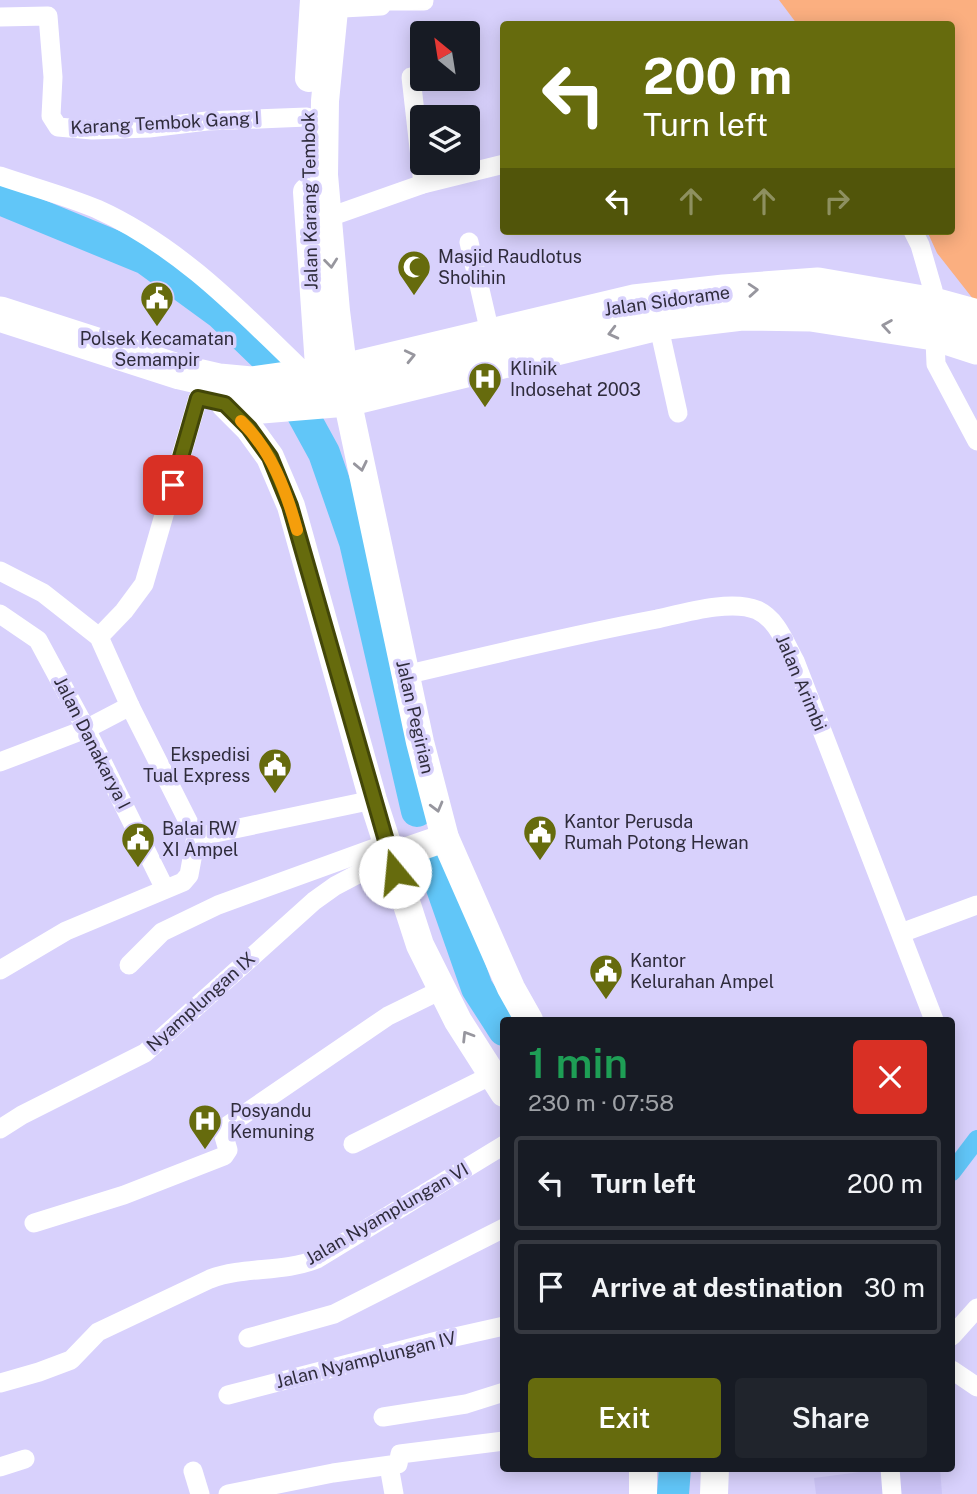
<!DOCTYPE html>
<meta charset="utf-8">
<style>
:root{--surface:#171b24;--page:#20242c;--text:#f1f3f6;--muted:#9ea1a6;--line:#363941;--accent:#666b0d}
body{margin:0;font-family:"Public Sans",sans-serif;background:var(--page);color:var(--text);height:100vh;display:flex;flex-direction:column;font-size:26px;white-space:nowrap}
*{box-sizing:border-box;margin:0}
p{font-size:23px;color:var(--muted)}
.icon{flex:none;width:38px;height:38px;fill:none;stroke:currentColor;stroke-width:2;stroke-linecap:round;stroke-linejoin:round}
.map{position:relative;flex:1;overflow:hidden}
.sheet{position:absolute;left:500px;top:1017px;width:455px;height:455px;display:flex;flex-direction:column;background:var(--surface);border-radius:7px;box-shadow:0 4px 18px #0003}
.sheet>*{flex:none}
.hud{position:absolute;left:500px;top:21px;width:455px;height:214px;border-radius:7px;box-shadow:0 4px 18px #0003;background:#666b0d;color:#fff;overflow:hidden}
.needle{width:46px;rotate:330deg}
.tools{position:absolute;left:410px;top:21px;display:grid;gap:14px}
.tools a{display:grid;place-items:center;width:70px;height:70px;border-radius:7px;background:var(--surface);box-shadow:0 4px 18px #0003;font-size:35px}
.pin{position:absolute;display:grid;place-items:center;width:60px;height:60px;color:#fff;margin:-30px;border-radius:14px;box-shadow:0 4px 10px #0006}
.me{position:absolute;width:77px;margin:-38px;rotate:343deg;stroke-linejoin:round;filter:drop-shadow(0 0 5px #0008)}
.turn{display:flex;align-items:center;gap:24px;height:147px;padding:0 28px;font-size:32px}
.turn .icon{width:91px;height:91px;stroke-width:2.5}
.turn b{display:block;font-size:49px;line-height:60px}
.lanes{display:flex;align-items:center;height:66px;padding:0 28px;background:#0003;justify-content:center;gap:35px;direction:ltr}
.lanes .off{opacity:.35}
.round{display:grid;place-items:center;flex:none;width:74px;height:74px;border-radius:7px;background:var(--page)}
.headline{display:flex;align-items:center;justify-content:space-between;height:119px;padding:0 28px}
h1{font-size:42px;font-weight:600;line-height:52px;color:#1e9e55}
.primary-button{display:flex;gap:14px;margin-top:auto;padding:14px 28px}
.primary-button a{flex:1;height:80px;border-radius:7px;background:var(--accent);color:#fff;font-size:28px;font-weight:600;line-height:80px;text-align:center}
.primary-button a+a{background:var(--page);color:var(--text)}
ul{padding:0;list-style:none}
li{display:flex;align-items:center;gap:21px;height:94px;margin:0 14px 10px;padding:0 14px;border:4px solid var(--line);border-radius:7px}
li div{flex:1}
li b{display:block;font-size:26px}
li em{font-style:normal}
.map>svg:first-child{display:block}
.built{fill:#ccc4f6}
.green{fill:#fbaf80}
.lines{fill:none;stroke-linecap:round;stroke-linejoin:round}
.canal{stroke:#61c6f8;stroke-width:18}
.river{stroke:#61c6f8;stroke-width:32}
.street{stroke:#fff;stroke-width:19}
.secondary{stroke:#fff;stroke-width:28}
.highway{stroke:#fff;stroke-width:35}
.oneway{stroke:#97969e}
.route-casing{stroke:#424608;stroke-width:18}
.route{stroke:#666b0d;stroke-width:12}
.slow{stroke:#f59e0b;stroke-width:12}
.labels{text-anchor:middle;stroke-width:7;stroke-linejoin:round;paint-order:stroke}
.street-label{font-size:18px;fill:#2f2c3c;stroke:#d8d1fc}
.poi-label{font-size:18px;fill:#2f2c3c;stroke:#d8d1fc;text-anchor:start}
</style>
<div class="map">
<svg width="977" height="1494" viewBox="0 0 977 1494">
<rect width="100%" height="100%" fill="#d8d1fc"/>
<!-- built -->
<path class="built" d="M868,1468H940L942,1494H816L814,1478L868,1471Z"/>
<!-- green -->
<path class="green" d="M779,0H977V304L937,253L927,231H952V24H797Z"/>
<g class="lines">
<!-- canal -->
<path class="canal" d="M952,1172L977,1139"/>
<!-- river -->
<g class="river">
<path d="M0,199L146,259L220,313L278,369L324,453L355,542L417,811"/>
<path d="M429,851L477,988L504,1030"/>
<path d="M673,1494L675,1468"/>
</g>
<!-- street -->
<g class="street">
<path d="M324,9L381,6L385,1H424"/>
<path d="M0,17L48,16L53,77L51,116L58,127L92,130L149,128L207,121L307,117"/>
<path d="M411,77L423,184"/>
<path d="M0,176C32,187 66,196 97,209C177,245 237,307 299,367L308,380"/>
<path d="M318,221L423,184L504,164"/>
<path d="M913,231L920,245L933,290L936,364L977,441"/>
<path d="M469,242L491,337"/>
<path d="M658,323L678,413"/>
<path d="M0,571L43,593L99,637L130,706L196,837L373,800"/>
<path d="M0,614L38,640L86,729L165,889"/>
<path d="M99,637L124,611L144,584L198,398"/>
<path d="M405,675C489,655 572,635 657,619C684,613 731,599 757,610C777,619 785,643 795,661L934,1020"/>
<path d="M0,762L86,729L130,706"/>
<path d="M901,933L977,905"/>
<path d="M129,965L162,932L218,905L386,844"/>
<path d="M0,970L66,931L183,882L189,875L196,837"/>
<path d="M0,1129L22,1115L145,1053L314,901L335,886L390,857"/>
<path d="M353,1144L492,1075"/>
<path d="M34,1223L124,1195L224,1156L228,1150L223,1133L224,1128L388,1016L441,990"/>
<path d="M952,1336L977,1308"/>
<path d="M248,1338L334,1314L504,1228"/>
<path d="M952,1370L977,1387"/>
<path d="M0,1383L39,1372L71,1360L98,1332L210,1279C245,1266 282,1273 317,1259L504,1145"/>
<path d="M228,1395L437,1341L504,1326"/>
<path d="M383,1417L466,1404L504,1392"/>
<path d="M389,1466L394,1494"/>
<path d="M0,1467L25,1459"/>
<path d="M890,1468L892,1494"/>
<path d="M193,1471L200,1494"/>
<path d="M228,1494L333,1473L398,1464L400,1454L504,1441"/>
</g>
<!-- secondary -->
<g class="secondary">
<path d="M335,0L325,101L324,175L336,311L347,399L420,742L445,838L511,988L529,1020"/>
<path d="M309,78L314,0"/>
<path d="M307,192L321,395"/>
<path d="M225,404L249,428L270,457L291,506L373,800L420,945L458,1021L504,1093"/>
<path d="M390,857L445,838"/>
<path d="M643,1468V1494"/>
<path d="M714,1494L715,1468"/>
</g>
<!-- highway -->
<g class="highway">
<path d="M0,314L180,372L219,381L251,384L344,371L634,302L724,292L818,285L934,305L977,317"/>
<path d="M249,407L347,399L658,323L742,313L811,314L934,333L977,347"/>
</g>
</g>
<!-- one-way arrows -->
<defs><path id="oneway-chevron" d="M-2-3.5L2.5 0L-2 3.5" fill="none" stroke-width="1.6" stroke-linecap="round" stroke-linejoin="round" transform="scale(1.75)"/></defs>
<g class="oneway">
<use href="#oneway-chevron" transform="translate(331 263) rotate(84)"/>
<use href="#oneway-chevron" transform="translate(753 290) rotate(-4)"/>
<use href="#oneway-chevron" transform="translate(887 326) rotate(-171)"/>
<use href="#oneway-chevron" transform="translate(613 333) rotate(166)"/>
<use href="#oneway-chevron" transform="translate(410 356) rotate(-13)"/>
<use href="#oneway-chevron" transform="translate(361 466) rotate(78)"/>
<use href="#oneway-chevron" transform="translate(437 807) rotate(75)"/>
<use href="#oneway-chevron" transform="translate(467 1036) rotate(-122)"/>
</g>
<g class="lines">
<!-- route casing -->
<g class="route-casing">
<path id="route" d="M173,485L198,398L225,404L249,428L270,457L290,506L395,872"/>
</g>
<!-- route -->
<use href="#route" class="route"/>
<!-- slow -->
<path class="slow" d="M241,421C271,450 286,490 297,530"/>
</g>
<!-- icons -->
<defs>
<g id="mosque-pin" transform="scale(1.75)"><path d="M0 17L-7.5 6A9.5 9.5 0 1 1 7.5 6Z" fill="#666b0d" stroke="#d8d1fc"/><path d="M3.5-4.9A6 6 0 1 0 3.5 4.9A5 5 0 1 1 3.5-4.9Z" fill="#fff"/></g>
<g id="civic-pin" transform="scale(1.75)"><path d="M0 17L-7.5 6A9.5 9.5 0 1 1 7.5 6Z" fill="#666b0d" stroke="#d8d1fc"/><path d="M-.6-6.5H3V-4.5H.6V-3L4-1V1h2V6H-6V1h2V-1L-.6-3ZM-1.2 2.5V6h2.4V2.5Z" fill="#fff"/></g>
<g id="hospital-pin" transform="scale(1.75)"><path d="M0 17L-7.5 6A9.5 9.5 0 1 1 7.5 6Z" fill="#666b0d" stroke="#d8d1fc"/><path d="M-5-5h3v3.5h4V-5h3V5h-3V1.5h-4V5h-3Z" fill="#fff"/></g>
</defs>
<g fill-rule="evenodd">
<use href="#mosque-pin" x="414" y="267"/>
<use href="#civic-pin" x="157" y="298"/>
<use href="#hospital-pin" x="485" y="379"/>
<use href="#civic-pin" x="275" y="765"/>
<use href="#civic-pin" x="540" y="832"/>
<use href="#civic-pin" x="138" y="839"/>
<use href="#civic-pin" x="606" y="971"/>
<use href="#hospital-pin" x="205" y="1121"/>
</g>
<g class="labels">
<!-- street labels -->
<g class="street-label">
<text transform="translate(165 123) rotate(-3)" y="6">Karang Tembok Gang I</text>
<text transform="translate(310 201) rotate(-91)" y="6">Jalan Karang Tembok</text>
<text transform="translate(667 301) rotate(-8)" y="6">Jalan Sidorame</text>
<text transform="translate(801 683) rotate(67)" y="6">Jalan Arimbi</text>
<text transform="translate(415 717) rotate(77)" y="6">Jalan Pegirian</text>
<text transform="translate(92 743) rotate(63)" y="6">Jalan Danakarya I</text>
<text transform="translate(201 1002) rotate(-42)" y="6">Nyamplungan IX</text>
<text transform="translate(387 1214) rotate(-30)" y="6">Jalan Nyamplungan VI</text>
<text transform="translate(366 1360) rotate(-14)" y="6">Jalan Nyamplungan IV</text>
</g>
<!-- poi labels -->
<g class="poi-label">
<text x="438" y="263">Masjid Raudlotus<tspan x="438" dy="21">Sholihin</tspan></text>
<text x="157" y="345" text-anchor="middle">Polsek Kecamatan<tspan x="157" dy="21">Semampir</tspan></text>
<text x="510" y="375">Klinik<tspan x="510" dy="21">Indosehat 2003</tspan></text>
<text x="250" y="761" text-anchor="end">Ekspedisi<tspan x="250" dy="21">Tual Express</tspan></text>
<text x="564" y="828">Kantor Perusda<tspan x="564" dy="21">Rumah Potong Hewan</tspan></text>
<text x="162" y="835">Balai RW<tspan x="162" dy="21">XI Ampel</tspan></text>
<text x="630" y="967">Kantor<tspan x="630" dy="21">Kelurahan Ampel</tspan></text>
<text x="230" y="1117">Posyandu<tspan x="230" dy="21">Kemuning</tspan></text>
</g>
</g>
</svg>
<div class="tools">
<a><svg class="needle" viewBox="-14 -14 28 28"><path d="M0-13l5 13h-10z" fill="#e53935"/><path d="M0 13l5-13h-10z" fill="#9ea1a6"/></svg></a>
<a><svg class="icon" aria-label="layers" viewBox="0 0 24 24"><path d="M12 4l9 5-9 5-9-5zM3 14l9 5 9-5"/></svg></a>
</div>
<div class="pin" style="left:173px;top:485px;background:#d93025"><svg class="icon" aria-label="arrive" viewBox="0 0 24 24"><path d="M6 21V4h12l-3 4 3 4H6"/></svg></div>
<svg class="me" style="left:395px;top:872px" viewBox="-20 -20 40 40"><circle r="19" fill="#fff"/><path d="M0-13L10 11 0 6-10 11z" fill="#666b0d"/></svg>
<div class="hud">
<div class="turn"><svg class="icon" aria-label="left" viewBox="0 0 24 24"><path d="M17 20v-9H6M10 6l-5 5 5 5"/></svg><div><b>200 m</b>Turn left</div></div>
<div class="lanes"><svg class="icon" aria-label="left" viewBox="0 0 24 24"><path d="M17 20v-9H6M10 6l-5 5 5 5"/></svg><svg class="icon off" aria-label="ahead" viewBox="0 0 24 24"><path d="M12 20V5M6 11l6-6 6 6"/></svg><svg class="icon off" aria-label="ahead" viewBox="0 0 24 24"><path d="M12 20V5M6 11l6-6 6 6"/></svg><svg class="icon off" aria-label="right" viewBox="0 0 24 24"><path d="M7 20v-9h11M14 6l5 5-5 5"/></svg></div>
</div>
<section class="sheet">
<div class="headline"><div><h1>1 min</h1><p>230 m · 07:58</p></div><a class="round" style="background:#d93025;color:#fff"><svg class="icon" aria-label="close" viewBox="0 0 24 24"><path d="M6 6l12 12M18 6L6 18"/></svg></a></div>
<ul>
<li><svg class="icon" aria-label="left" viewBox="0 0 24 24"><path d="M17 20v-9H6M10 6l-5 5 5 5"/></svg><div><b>Turn left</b></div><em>200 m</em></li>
<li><svg class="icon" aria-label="arrive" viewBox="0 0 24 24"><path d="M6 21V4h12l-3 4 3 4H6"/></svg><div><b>Arrive at destination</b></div><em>30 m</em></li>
</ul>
<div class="primary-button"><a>Exit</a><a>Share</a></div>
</section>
</div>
